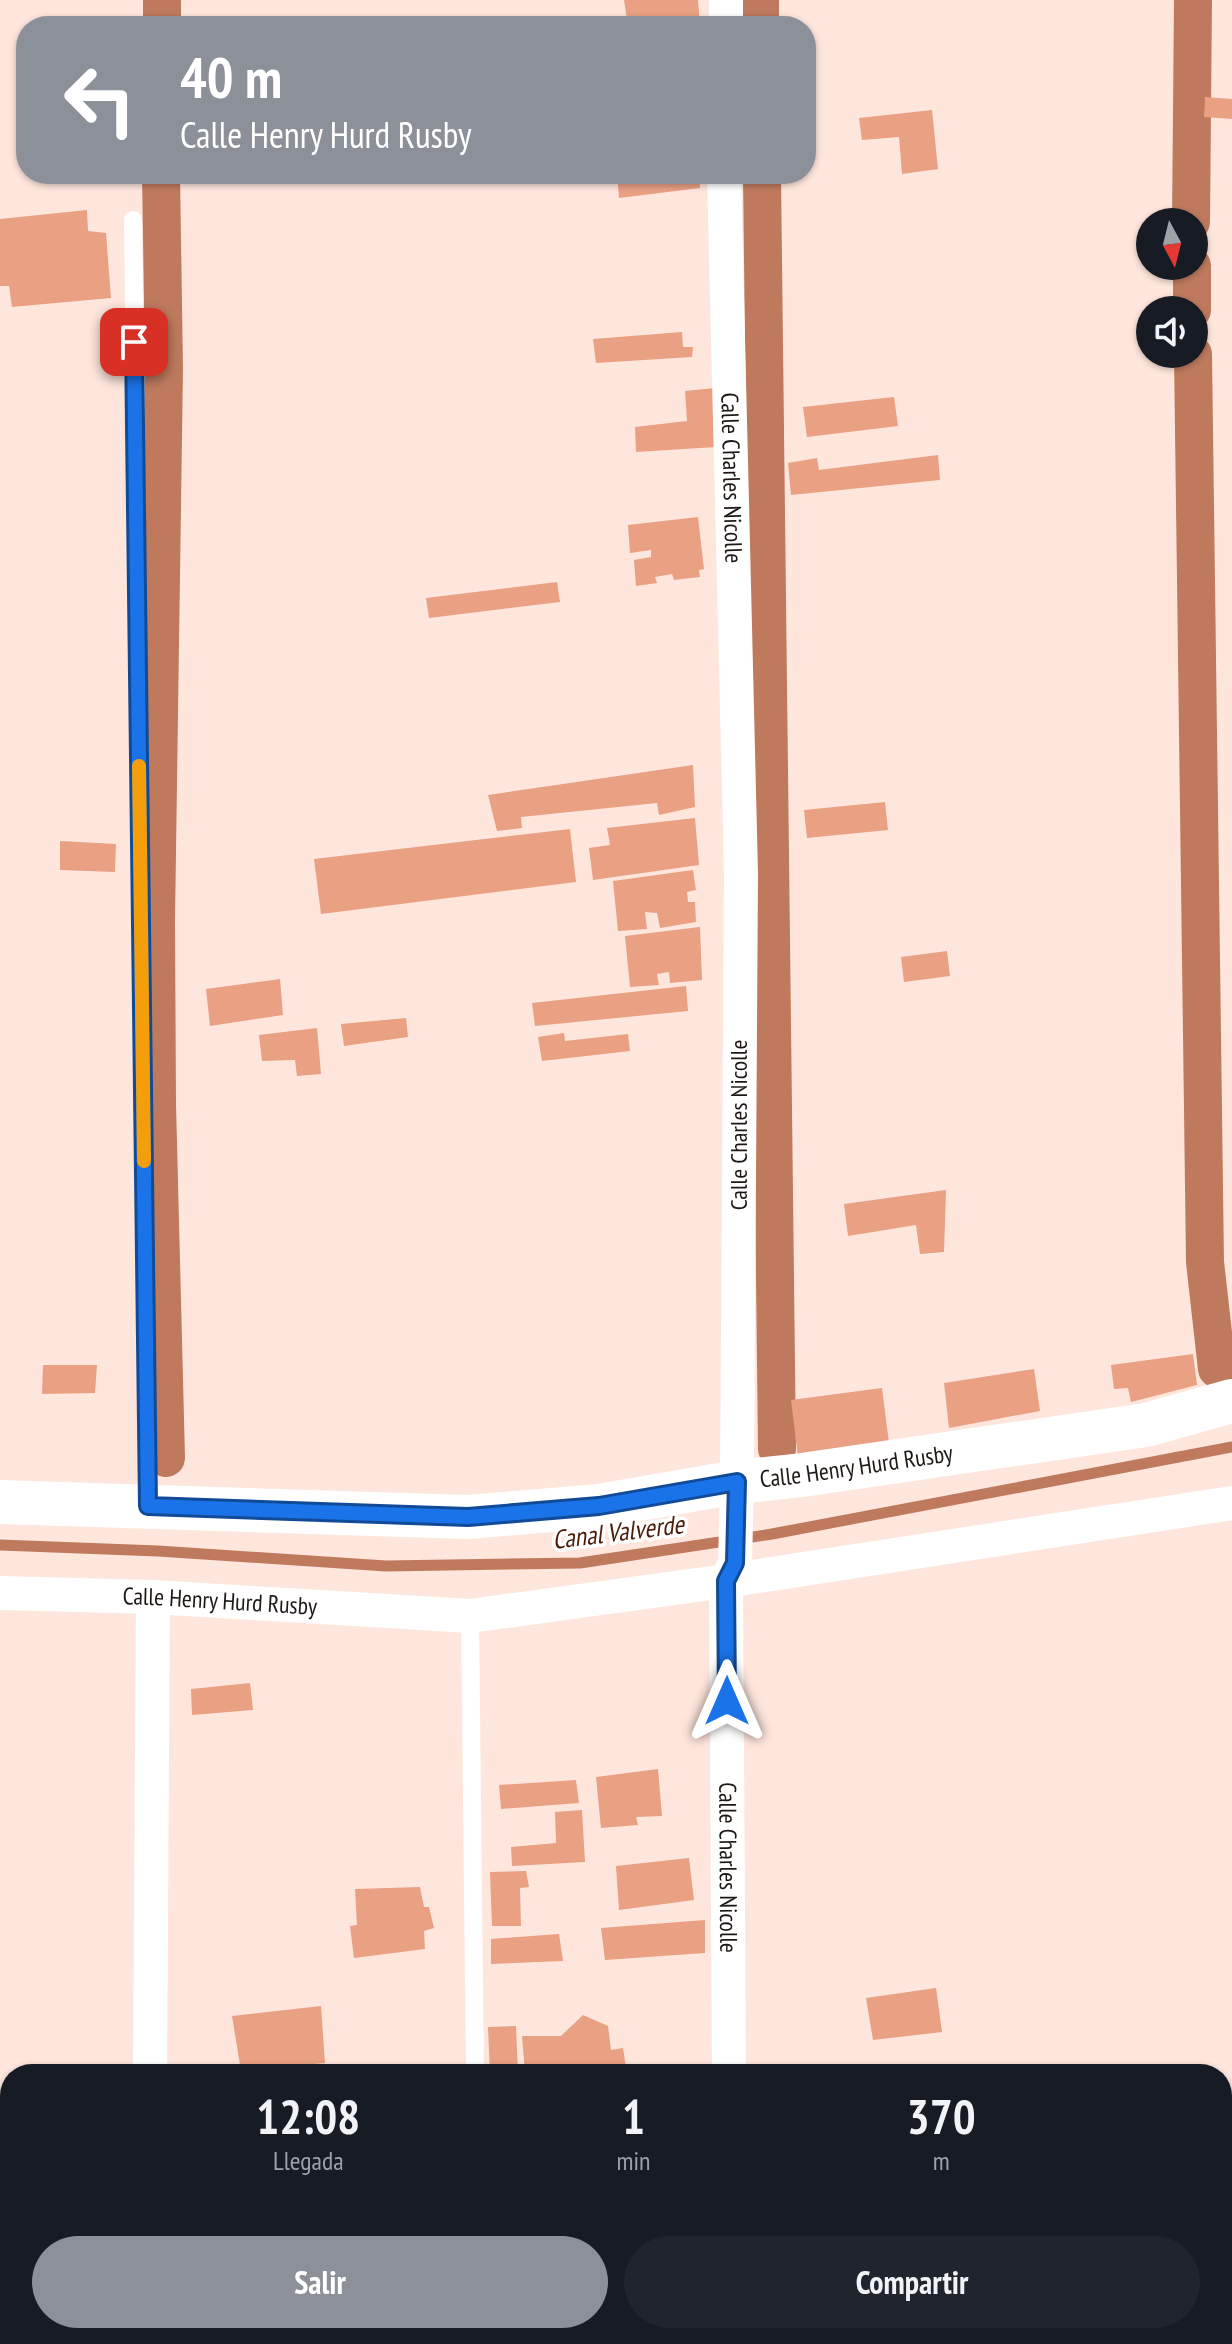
<!DOCTYPE html>
<html lang="es">
<style>
:root{--surface:#171b24;--page:#20242c;--text:#f1f3f6;--muted:#9ea1a6;--accent:#8c9099}
body{margin:0;font-family:"PT Sans Narrow",sans-serif;background:var(--page);color:var(--text);height:100vh;display:flex;flex-direction:column;font-size:30px;white-space:nowrap}
*{box-sizing:border-box;margin:0}
p{font-size:26px;color:var(--muted)}
.icon{flex:none;width:44px;height:44px;fill:none;stroke:currentColor;stroke-width:2;stroke-linecap:round;stroke-linejoin:round}
.map{position:relative;flex:1;overflow:hidden}
.drawer{position:absolute;left:0px;top:2064px;width:1232px;height:280px;display:flex;flex-direction:column;background:var(--surface);border-radius:32px 32px 0 0;box-shadow:0 2px 6px #0004}
.drawer>*{flex:none}
.hud{position:absolute;left:16px;top:16px;width:800px;height:168px;border-radius:32px;box-shadow:0 2px 6px #0004;background:#8c9099;color:#fff;overflow:hidden}
.needle{width:52px;rotate:173deg}
.controls{position:absolute;left:1136px;top:208px;display:grid;gap:16px}
.controls a{display:grid;place-items:center;width:72px;height:72px;border-radius:50%;background:var(--surface);box-shadow:0 2px 6px #0004;font-size:40px}
.pin{position:absolute;display:grid;place-items:center;width:68px;height:68px;color:#fff;margin:-34px;border-radius:16px;box-shadow:0 4px 12px #0006}
.me{position:absolute;width:88px;margin:-44px;rotate:0deg;stroke-linejoin:round;filter:drop-shadow(0 0 6px #0008)}
.turn{display:flex;align-items:center;gap:28px;height:168px;padding:0 32px;font-size:36px}
.turn .icon{width:104px;height:104px;stroke-width:2.5}
.turn b{display:block;font-size:56px;line-height:68px}
.eta{display:flex;justify-content:space-evenly;align-items:center;height:136px;text-align:center}
.eta b{font-size:48px;font-weight:600;line-height:56px}
.primary-button{display:flex;gap:16px;margin-top:auto;padding:16px 32px}
.primary-button a{flex:1;height:92px;border-radius:48px;background:var(--accent);color:#fff;font-size:32px;font-weight:600;line-height:92px;text-align:center}
.primary-button a+a{background:var(--page);color:var(--text)}
.map>svg:first-child{display:block}
.lines{fill:none;stroke-linecap:round;stroke-linejoin:round}
.stream{stroke:#bf7a5e;stroke-width:11}
.canal{stroke:#bf7a5e;stroke-width:38}
.building{fill:#e9a083}
.service{stroke:#fff;stroke-width:18}
.minor{stroke:#fff;stroke-width:34}
.tertiary{stroke:#fff;stroke-width:44}
.route-casing{stroke:#114b97;stroke-width:20}
.route{stroke:#1a73e8;stroke-width:14}
.slow{stroke:#f59e0b;stroke-width:14}
.labels{text-anchor:middle;stroke-width:7;stroke-linejoin:round;paint-order:stroke}
.street-label{font-size:24px;fill:#1f1714;stroke:#fff}
.water-label{font-size:26px;font-style:italic;fill:#4a1c08;stroke:#fff}
</style>
<div class="map">
<svg width="1232" height="2344" viewBox="0 0 1232 2344">
<rect width="100%" height="100%" fill="#fee6dd"/>
<g class="lines">
<!-- stream -->
<path class="stream" d="M0,1545L158,1551L386,1566L580,1563L772,1534L1232,1447"/>
<!-- canal -->
<g class="canal">
<path d="M760,0V26"/>
<path d="M162,26V0"/>
<path d="M161,174L164,368L156,921L157,1103L166,1458"/>
<path d="M762,174L777,1449"/>
<path d="M1191,222L1193,0"/>
<path d="M1192,266V310"/>
<path d="M1193,354L1205,1262L1217,1369"/>
</g>
</g>
<!-- building -->
<g class="building">
<path d="M624,0H698L700,26H628Z"/>
<path d="M1205,97L1232,99V119L1204,117Z"/>
<path d="M932,110L938,169L902,174L899,137L862,140L859,118Z"/>
<path d="M617,174H688L699,176L700,188L619,198Z"/>
<path d="M87,210L88,231L106,233L111,298L12,307L9,286H0V219Z"/>
<path d="M682,332L683,347H693L692,357L596,363L593,339Z"/>
<path d="M714,388L716,447L636,452L635,427L687,421L685,391Z"/>
<path d="M894,397L898,426L807,437L803,407Z"/>
<path d="M938,455L940,480L791,495L788,463L817,458L819,470Z"/>
<path d="M698,517L704,569L699,570L700,577L674,580L672,574L655,577L657,583L636,586L634,560L651,557V550L630,553L628,525Z"/>
<path d="M557,582L560,602L429,618L426,598Z"/>
<path d="M693,765L695,807L659,815L657,803L521,817L522,828L497,831L488,795Z"/>
<path d="M885,802L888,830L807,838L804,810Z"/>
<path d="M695,818L699,865L593,880L589,848L610,845L607,828Z"/>
<path d="M570,829L576,882L321,914L314,859Z"/>
<path d="M60,841L116,844L115,872L60,870Z"/>
<path d="M693,870L696,890L687,892L688,902H695L696,922L660,928L657,913L645,912L647,929L618,931L613,881Z"/>
<path d="M700,927L702,980L670,983L669,972L657,974L659,985L630,987L625,936Z"/>
<path d="M947,951L950,976L904,982L901,957Z"/>
<path d="M280,979L283,1015L210,1026L206,989Z"/>
<path d="M686,986L688,1011L535,1026L532,1003Z"/>
<path d="M406,1018L408,1037L344,1046L341,1024Z"/>
<path d="M317,1028L321,1074L297,1076L295,1060L262,1061L259,1035Z"/>
<path d="M564,1033L565,1041L628,1034L630,1051L542,1061L538,1037Z"/>
<path d="M946,1190L944,1252L920,1254L916,1225L848,1236L844,1204Z"/>
<path d="M1193,1354L1197,1385L1131,1402L1128,1388L1114,1389L1111,1365Z"/>
<path d="M43,1365H97L95,1393L42,1394Z"/>
<path d="M1034,1369L1040,1411L949,1428L944,1383Z"/>
<path d="M882,1388L889,1443L798,1457L791,1400Z"/>
<path d="M250,1683L253,1710L192,1715L191,1689Z"/>
<path d="M658,1769L662,1816L636,1817L638,1825L601,1828L596,1777Z"/>
<path d="M576,1780L579,1803L501,1809L499,1785Z"/>
<path d="M582,1810L585,1862L512,1866L511,1847L556,1843L555,1812Z"/>
<path d="M689,1858L694,1900L619,1910L616,1866Z"/>
<path d="M526,1871L529,1887L520,1888L521,1926H492L490,1872Z"/>
<path d="M420,1887L424,1907H429L434,1928L424,1931L425,1949L354,1958L350,1926L357,1925L355,1889Z"/>
<path d="M705,1920V1953L605,1960L601,1928Z"/>
<path d="M559,1934L563,1961L491,1964V1939Z"/>
<path d="M936,1988L942,2032L873,2040L866,1998Z"/>
<path d="M321,2006L325,2063L241,2071L232,2016Z"/>
<path d="M583,2015L608,2026L611,2050L623,2048L627,2074H525L522,2036H561Z"/>
<path d="M516,2026L518,2074H490L488,2027Z"/>
<path d="M527,2334H588L590,2344H527Z"/>
<rect x="772" y="2334" width="187" height="10"/>
<path d="M716,2337V2344H640V2342Z"/>
</g>
<g class="lines">
<!-- service -->
<g class="service">
<path d="M133,220L148,1506"/>
<path d="M470,1616L475,2074"/>
<path d="M478,2334V2344"/>
</g>
<!-- minor -->
<g class="minor">
<path d="M726,26V0"/>
<path id="s1" d="M724,174L741,874L737,1482L735,1563L726,1581L729,2074"/>
<path id="s2" d="M0,1593L153,1597L470,1616L726,1581L1232,1503"/>
<path d="M150,2074L153,1597"/>
<path d="M152,2334V2344"/>
<path d="M731,2334V2344"/>
</g>
<!-- tertiary -->
<path class="tertiary" id="s3" d="M0,1502L468,1517L599,1506L737,1482L802,1475L1146,1425L1232,1401"/>
</g>
<g class="lines">
<!-- route casing -->
<g class="route-casing">
<path id="route" d="M134,342L148,1506L468,1517L599,1506L737,1482L735,1563L726,1581L727,1701"/>
</g>
<!-- route -->
<use href="#route" class="route"/>
<!-- slow -->
<path class="slow" d="M139,766L144,1161"/>
</g>
<g class="labels">
<!-- street labels -->
<g class="street-label">
<text dy="8" stroke="none"><textPath href="#s1" startOffset="304">Calle Charles Nicolle</textPath></text>
<text transform="translate(739 1125) rotate(-90)" y="8">Calle Charles Nicolle</text>
<text dy="8" stroke="none"><textPath href="#s3" startOffset="860">Calle Henry Hurd Rusby</textPath></text>
<text dy="8" stroke="none"><textPath href="#s2" startOffset="220">Calle Henry Hurd Rusby</textPath></text>
<text dy="8" stroke="none"><textPath href="#s1" startOffset="1696">Calle Charles Nicolle</textPath></text>
</g>
<!-- water labels -->
<g class="water-label">
<text transform="translate(618 1532) rotate(-7)" y="9">Canal Valverde</text>
</g>
</g>
</svg>
<div class="controls">
<a><svg class="needle" viewBox="-14 -14 28 28"><path d="M0-13l5 13h-10z" fill="#e53935"/><path d="M0 13l5-13h-10z" fill="#9ea1a6"/></svg></a>
<a><svg class="icon" aria-label="sound" viewBox="0 0 24 24"><path d="M4 9h4l5-4v14l-5-4H4zM17 9q2 3 0 6"/></svg></a>
</div>
<div class="pin" style="left:134px;top:342px;background:#d93025"><svg class="icon" aria-label="arrive" viewBox="0 0 24 24"><path d="M6 21V4h12l-3 4 3 4H6"/></svg></div>
<svg class="me" style="left:727px;top:1701px" viewBox="-20 -20 40 40"><path d="M0-17L14 15 0 8-14 15z" fill="#1a73e8" stroke="#fff" stroke-width="4"/></svg>
<div class="hud">
<div class="turn"><svg class="icon" aria-label="left" viewBox="0 0 24 24"><path d="M17 20v-9H6M10 6l-5 5 5 5"/></svg><div><b>40 m</b>Calle Henry Hurd Rusby</div></div>
</div>
<section class="drawer">
<div class="eta">
<div><b>12:08</b><p>Llegada</p></div>
<div><b>1</b><p>min</p></div>
<div><b>370</b><p>m</p></div>
</div>
<div class="primary-button"><a>Salir</a><a>Compartir</a></div>
</section>
</div>
